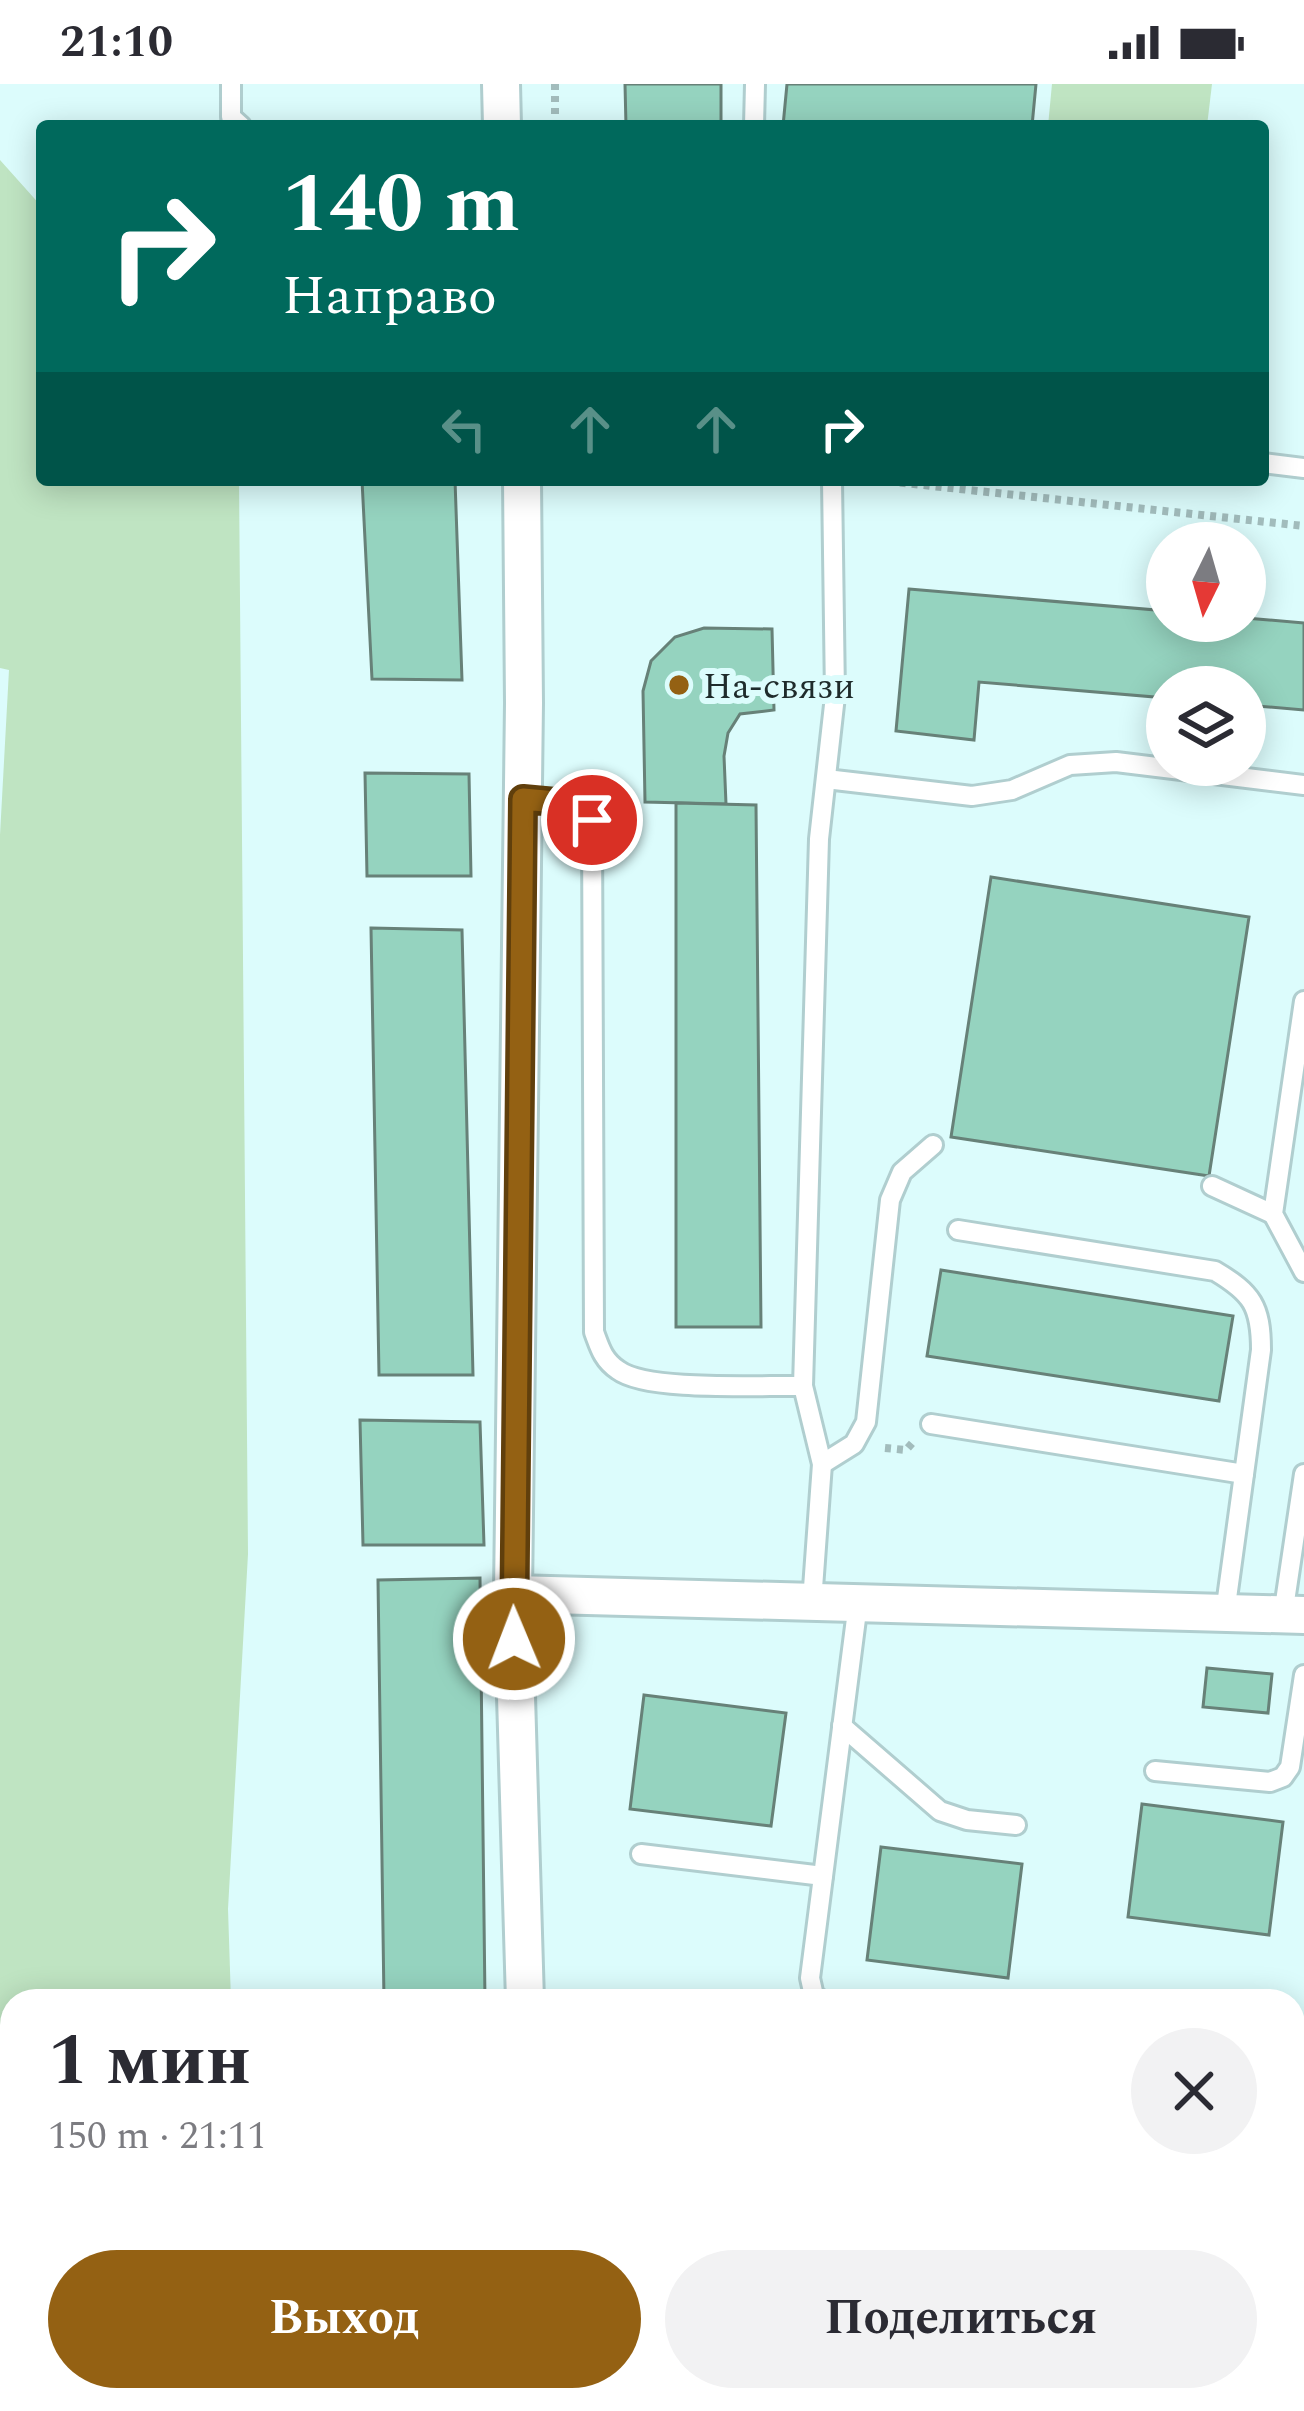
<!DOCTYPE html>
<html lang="ru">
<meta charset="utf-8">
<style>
:root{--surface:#fff;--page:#f2f2f3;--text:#2b2b33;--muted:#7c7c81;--accent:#946113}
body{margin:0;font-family:Spectral,serif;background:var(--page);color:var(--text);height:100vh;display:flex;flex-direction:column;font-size:45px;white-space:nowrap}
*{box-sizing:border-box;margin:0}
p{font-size:39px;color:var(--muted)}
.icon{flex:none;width:66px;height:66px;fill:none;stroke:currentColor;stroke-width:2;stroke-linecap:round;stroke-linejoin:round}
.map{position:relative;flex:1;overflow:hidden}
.panel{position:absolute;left:0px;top:1905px;width:1305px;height:423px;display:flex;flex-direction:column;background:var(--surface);border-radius:36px 36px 0 0;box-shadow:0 6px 30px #0003}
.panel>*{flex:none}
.hud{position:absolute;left:36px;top:36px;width:1233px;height:366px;border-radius:12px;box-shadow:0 6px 30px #0003;background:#00695c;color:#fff;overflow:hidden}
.needle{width:78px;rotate:185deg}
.controls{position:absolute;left:1146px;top:438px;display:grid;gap:24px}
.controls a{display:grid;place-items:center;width:120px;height:120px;border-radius:50%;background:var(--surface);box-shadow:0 6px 30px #0003;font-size:60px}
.pin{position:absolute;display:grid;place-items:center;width:102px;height:102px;color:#fff;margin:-51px;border:6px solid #fff;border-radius:50%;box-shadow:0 3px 12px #0007}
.me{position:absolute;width:132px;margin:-66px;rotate:359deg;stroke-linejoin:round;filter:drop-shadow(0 0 9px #0008)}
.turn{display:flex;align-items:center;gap:42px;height:252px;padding:0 48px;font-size:54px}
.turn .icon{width:156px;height:156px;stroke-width:2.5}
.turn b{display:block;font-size:84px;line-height:102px}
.lanes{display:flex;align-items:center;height:114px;padding:0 48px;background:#0003;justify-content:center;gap:60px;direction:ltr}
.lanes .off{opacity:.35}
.round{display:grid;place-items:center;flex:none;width:126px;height:126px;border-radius:63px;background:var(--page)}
.headline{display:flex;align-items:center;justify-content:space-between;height:204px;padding:0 48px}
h1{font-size:72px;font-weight:700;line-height:90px}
.button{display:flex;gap:24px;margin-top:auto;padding:24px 48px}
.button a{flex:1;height:138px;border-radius:72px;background:var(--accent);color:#fff;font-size:48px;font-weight:700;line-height:138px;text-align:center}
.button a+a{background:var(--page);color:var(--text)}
.status{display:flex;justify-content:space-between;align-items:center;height:84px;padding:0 60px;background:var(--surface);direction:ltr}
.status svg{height:33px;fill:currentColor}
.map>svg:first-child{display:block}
.green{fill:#bfe4c2}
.building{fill:#95d3bf;stroke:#678178;stroke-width:3}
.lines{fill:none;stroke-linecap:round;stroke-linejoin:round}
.lane-casing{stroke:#b0cecf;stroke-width:24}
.street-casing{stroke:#b0cecf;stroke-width:42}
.path{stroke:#a2bcbc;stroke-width:8;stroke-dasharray:6 6;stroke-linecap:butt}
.lane{stroke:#fff;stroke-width:18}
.street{stroke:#fff;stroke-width:36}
.route-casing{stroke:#603f0c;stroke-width:30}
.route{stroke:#946113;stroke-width:21}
.poi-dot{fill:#946113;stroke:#dcfcfc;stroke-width:4.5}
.labels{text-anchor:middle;stroke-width:12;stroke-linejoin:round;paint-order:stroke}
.poi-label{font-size:36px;fill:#1f2b2b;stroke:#dcfcfc;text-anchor:start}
</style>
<div class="status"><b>21:10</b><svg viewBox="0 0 49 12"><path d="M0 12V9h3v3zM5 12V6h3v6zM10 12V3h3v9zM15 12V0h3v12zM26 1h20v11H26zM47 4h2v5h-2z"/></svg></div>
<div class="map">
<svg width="1304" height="2327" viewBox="0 0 1304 2327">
<rect width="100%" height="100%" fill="#dcfcfc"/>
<!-- green -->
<g class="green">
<path d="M1052,0H1212L1207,42H1048Z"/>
<path d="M0,76L42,123V396H239L248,1470L228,1825L231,1917H12V2316H466L457,2327H0V751L9,586L0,584Z"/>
<path d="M745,2316H955L963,2327H742Z"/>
<path d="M1009,2316H1197L1210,2327H1011Z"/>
</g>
<!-- building -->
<g class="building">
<path d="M625,0H721V42H626Z"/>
<path d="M787,0H1036L1032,42H783Z"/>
<path d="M362,396H455L462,596L372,595Z"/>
<path d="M909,505L1167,527V537H1245V534L1304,539V626L1245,621V603H1167V614L979,598L974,656L896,647Z"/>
<path d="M704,544L772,545L774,626L740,630L728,649L724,672L726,720L645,718L643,607L651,577L675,553Z"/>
<path d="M365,689L469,690L471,792H367Z"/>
<path d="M676,719L756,721L761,1243H676Z"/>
<path d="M991,793L1249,833L1209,1092L951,1053Z"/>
<path d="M371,844L462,846L473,1291H379Z"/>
<path d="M941,1186L1233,1232L1219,1317L927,1272Z"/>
<path d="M360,1336L480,1338L484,1461H363Z"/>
<path d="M480,1494L485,1917H384L378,1496Z"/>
<path d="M1207,1584L1272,1590L1268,1629L1203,1623Z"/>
<path d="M644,1611L786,1629L771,1742L630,1725Z"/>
<path d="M1142,1720L1283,1738L1269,1851L1128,1833Z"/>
<path d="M881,1763L1022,1780L1008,1894L867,1876Z"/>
<path d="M1304,2172V2236H1293V2173Z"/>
</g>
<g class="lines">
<!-- lane casing -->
<g class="lane-casing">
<g id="lane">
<path d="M231,0V33L241,42"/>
<path d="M754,42L755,0"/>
<path d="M1263,379L1304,384"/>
<path d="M826,695L972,712L1012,706L1070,681L1116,678L1304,701"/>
<path d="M523,715L577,720L587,725L592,736L594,1248C600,1264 603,1276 618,1286C647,1308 762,1301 803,1302"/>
<path d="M1304,917L1273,1130L1304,1188"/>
<path d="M1212,1102L1273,1130"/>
<path d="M958,1146L1215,1187C1252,1209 1261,1222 1261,1266L1225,1529"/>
<path d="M931,1340L1244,1390"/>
<path d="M822,1380L854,1360L866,1338L890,1116L902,1088L933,1061"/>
<path d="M812,1518L822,1380L803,1302L819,755L835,612L832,396"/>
<path d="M1283,1531L1304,1390"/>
<path d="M842,1642L940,1727L967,1736L1016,1741"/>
<path d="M1155,1687L1270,1698L1283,1693L1290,1683L1304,1591"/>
<path d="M641,1770L823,1792"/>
<path d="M823,1917L814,1912L810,1894L858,1519"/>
<path d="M510,2316L513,2327"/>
<path d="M992,2316L993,2327"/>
</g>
</g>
<!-- street casing -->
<g class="street-casing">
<g id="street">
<path d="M501,0L502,42"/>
<path d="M522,396L524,619L513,1510L525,1917"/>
<path d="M513,1510L1304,1531"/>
<path d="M1293,2064H1304"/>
</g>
</g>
<!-- path -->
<g class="path">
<path d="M555,0V42"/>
<path d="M876,396L1304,442"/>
<path d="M885,1364L906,1366L914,1357"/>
<path d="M827,2316V2327"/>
</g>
<!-- lane -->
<use href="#lane" class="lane"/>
<!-- street -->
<use href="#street" class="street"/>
</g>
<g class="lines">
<!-- route casing -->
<g class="route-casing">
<path id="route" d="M514,1555L523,715L577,720L587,725L592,736"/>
</g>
<!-- route -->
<use href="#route" class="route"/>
</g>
<!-- markers -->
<circle class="poi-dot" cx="679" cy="601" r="12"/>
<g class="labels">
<!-- poi labels -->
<g class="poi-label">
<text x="703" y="614">На-связи</text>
</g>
</g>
</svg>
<div class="controls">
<a><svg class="needle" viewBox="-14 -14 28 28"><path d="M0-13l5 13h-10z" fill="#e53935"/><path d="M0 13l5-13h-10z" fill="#7c7c81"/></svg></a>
<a><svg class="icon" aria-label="layers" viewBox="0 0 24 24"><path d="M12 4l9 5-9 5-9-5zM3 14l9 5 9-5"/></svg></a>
</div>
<div class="pin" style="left:592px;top:736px;background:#d93025"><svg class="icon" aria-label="arrive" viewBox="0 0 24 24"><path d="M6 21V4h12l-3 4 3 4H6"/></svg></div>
<svg class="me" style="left:514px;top:1555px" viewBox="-20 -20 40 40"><circle r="17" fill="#946113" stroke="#fff" stroke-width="3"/><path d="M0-11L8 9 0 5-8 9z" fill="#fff"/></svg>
<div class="hud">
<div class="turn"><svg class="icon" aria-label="right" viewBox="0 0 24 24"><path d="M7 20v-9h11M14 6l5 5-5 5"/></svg><div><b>140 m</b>Направо</div></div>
<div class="lanes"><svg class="icon off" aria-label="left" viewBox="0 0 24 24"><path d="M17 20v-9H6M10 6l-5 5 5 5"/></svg><svg class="icon off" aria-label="ahead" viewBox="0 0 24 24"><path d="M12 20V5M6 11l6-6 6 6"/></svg><svg class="icon off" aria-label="ahead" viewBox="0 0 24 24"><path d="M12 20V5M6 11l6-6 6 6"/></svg><svg class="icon" aria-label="right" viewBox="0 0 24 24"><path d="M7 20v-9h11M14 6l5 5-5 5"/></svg></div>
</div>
<section class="panel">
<div class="headline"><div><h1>1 мин</h1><p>150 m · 21:11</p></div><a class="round"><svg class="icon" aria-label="close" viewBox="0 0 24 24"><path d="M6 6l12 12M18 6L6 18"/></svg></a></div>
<div class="button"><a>Выход</a><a>Поделиться</a></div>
</section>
</div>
